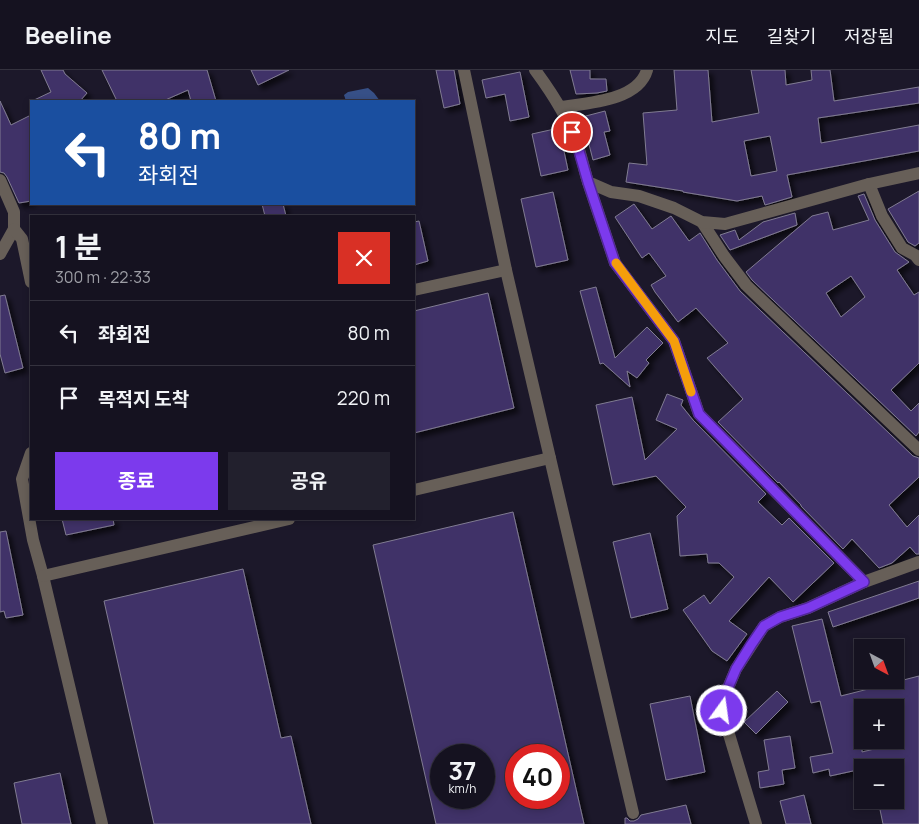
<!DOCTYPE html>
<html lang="ko">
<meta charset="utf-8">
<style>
:root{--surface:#151220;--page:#22202d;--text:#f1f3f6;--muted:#9d9ea5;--line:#34323e;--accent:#7c3aed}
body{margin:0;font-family:Manrope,"Noto Sans KR",sans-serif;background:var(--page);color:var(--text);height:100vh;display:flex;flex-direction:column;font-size:19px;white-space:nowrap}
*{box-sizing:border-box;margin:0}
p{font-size:16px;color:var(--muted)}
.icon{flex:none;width:28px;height:28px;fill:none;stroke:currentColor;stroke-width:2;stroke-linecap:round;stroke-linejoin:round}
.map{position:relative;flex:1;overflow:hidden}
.details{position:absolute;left:30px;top:145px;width:385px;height:305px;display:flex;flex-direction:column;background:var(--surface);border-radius:0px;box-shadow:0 2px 8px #0003,0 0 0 1px var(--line)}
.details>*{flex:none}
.hud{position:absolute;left:30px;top:30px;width:385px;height:105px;border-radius:0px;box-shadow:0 2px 8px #0003,0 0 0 1px var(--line);background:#1a4fa0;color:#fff;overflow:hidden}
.needle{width:32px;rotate:139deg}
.tools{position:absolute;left:854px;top:569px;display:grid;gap:10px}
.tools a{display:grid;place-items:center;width:50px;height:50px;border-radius:0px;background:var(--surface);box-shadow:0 2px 8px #0003,0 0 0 1px var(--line);font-size:25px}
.speed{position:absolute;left:430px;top:674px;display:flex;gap:10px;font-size:25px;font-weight:700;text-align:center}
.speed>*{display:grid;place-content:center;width:65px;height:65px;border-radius:50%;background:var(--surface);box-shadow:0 2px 8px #0003,0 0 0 1px var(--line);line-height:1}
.speed small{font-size:12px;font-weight:400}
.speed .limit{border:8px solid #d22;background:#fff;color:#111}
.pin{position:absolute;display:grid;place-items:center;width:42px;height:42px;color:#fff;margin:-21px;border:2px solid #fff;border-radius:50%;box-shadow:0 1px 5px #0007}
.me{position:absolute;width:55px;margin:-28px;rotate:14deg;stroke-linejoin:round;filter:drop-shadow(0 0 4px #0008)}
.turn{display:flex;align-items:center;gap:18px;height:105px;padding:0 25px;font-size:22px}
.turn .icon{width:65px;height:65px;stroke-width:2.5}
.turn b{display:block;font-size:35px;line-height:42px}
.round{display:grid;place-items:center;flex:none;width:52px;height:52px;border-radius:0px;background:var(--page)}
.headline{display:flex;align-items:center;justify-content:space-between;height:85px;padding:0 25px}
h1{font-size:30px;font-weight:700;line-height:38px}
.primary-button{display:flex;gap:10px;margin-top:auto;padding:10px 25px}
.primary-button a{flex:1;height:58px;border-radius:0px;background:var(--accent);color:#fff;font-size:20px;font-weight:700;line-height:58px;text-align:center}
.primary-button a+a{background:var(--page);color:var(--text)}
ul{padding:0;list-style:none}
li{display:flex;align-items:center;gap:15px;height:65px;padding:0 25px;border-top:1px solid var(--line)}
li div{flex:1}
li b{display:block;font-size:19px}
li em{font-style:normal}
header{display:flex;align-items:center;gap:30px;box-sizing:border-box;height:70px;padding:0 25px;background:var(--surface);border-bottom:1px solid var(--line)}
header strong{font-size:24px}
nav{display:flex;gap:28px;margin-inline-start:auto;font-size:18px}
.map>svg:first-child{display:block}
.water{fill:#375087}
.building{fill:#413068;stroke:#807c92;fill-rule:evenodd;filter:url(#shadow)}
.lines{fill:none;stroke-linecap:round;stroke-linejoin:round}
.minor{stroke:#675f58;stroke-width:12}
.tertiary{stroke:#675f58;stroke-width:12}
.route-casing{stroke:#51269a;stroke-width:12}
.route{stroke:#7c3aed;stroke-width:9}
.slow{stroke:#f59e0b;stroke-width:9}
</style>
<header>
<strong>Beeline</strong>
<nav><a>지도</a><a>길찾기</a><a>저장됨</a></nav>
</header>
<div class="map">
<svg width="919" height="754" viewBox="0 0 919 754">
<defs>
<filter id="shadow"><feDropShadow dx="4.5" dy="4.5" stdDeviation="2.5" flood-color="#0009"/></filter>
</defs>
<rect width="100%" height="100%" fill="#1c182a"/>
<!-- water -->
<path class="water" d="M368,18L374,23L380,31H346L344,25L348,22Z"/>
<!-- building -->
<g class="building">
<path d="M41,0H63L65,4L87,23L80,31H32L51,22Z"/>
<path d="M102,0H207L216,31H191L188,20L163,31H117Z"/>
<path d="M251,0H289L258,15Z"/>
<path d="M436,0H454L460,34L444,38Z"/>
<path d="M570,0H590V9H606L607,21L597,23L576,24Z"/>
<path d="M674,0H708L712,52L759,43L751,0H785L786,15L812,10L811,0H830L834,31L919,17V33L818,48L821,73L919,55V81L787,105L792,127L765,135L762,126L737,131L683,122V121L626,112L629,93L647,95L643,43L677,40ZM770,66L777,101L751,106L744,71Z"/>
<path d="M520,2L529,47L510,51L505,24L486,28L482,10Z"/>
<path d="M0,31L11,55L31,45V131L19,133L7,107L4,103L0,102Z"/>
<path d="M605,41L610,61L604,62L610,85L593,90L582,47Z"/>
<path d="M559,58L568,100L541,106L532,64Z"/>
<path d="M919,121V173L915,176L908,172L888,139Z"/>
<path d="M553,122L568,190L536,197L521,129Z"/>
<path d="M864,124L875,150L895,182L909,192L897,200L914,225L919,222V293L891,320L911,341L919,333V362L916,366L752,210L746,202L812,146L828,142L833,160L869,150L858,126ZM851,206L865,227L841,247L826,223Z"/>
<path d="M262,134H283L286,146H265Z"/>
<path d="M634,134L652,159L671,146L689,171L700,163L717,190L740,221L913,386L919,388V407L889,435L907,457L919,445V484H916L910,477L892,493L879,498L852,469L843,479L801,436V435L779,412L778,413L718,352L743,329L707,288L728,273L696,238L678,252L655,222L651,215L666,206L649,183L642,188L615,147Z"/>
<path d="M795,143L797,155L730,180L720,165L735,160L739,170L763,152Z"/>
<path d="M419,151L428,191L414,195V152Z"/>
<path d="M596,217L615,288L647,257L663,273L646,290L649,293L637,308L627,301L630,317L603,293L600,294L580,221Z"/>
<path d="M488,223L514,338L414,363V241Z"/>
<path d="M5,225L23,298L5,303L0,284V226Z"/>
<path d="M667,324L683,330L681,335L693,350L766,424L758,432L782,455L789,448L834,493L793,532L769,507L729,551L747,564L727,591L712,581L683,540L704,525L710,534L734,507L719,493H708L707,484L680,486L677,446L686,437L656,406L613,415L596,335L632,327L645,390L677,359L656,350Z"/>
<path d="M513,442L584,754H436L373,475ZM441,685H484V728H441ZM516,685H559V728H516Z"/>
<path d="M62,449H113L114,455L66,465Z"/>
<path d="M6,461L23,545L6,548L4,541L0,542V462Z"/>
<path d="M650,463L668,539L631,548L613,472Z"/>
<path d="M243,499L281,668L291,666L311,754H154L104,531Z"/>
<path d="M919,511V528L833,557L828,542Z"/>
<path d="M822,549L841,626L919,606V754H883L878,730H895V698H862V699L830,706L829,699L813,703L810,687L833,683L820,631L811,633L792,556ZM862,638H895V674L862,682Z"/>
<path d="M777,621L788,632L756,664L744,652Z"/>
<path d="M690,626L705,702L666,710L650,634Z"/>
<path d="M790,666L795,698L782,700L784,714L760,718L758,702L769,700L764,670Z"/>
<path d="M60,703L71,754H22L14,713Z"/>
<path d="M804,725L811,754H786L780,731Z"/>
<path d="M686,735L691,754H625V748H627L630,751H634L638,749L641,745Z"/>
</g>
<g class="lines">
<!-- minor -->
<g class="minor">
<path d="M535,0C552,23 568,47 577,74C582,87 584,100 588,112"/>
<path d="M561,37C587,33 638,31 647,0"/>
<path d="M0,110L14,142V159L0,184"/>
<path d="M869,114L882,146L902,178L915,185L919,190"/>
<path d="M702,152L724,186L746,215L919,380"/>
<path d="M14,159L22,169L31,212"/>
<path d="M414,220L506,200"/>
<path d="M31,383L22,409L33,470L43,506L102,754"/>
<path d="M414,420L550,388"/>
<path d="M43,506L289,449"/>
<path d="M864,512L699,344L674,271L615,193L588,112L611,122L639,126L674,138L702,152L725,154L869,114L919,103"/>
</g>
<!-- tertiary -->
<g class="tertiary">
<path d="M464,0L506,200L633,743"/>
<path d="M756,754L722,641L725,625L736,599L764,556L780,547L808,538L864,512L919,492"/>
</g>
</g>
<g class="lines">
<!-- route casing -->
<g class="route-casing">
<path id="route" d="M572,62L577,74L588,112L615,193L674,271L699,344L864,512L808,538L780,547L764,556L751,575L736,599L725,625L722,641"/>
</g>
<!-- route -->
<use href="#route" class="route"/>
<!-- slow -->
<path class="slow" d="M616,193L674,271L691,322"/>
</g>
</svg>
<div class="tools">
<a><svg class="needle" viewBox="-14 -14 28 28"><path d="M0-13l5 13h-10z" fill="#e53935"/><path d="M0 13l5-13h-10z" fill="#9d9ea5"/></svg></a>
<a>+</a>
<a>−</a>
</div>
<div class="speed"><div>37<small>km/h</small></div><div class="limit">40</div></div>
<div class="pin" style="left:572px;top:62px;background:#d93025"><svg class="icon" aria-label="arrive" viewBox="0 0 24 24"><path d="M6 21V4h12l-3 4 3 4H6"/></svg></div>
<svg class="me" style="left:722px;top:641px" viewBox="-20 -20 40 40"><circle r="17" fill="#7c3aed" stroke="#fff" stroke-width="3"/><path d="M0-11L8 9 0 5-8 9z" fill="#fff"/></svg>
<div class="hud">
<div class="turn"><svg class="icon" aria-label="left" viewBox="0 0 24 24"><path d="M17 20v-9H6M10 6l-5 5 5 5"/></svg><div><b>80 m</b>좌회전</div></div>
</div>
<section class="details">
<div class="headline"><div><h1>1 분</h1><p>300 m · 22:33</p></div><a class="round" style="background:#d93025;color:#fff"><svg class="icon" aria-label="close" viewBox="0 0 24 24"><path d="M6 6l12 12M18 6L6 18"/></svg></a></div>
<ul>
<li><svg class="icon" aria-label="left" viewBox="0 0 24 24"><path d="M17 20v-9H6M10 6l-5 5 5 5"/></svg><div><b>좌회전</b></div><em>80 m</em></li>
<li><svg class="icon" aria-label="arrive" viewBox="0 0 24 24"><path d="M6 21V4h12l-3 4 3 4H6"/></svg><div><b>목적지 도착</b></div><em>220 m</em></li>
</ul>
<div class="primary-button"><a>종료</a><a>공유</a></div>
</section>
</div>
